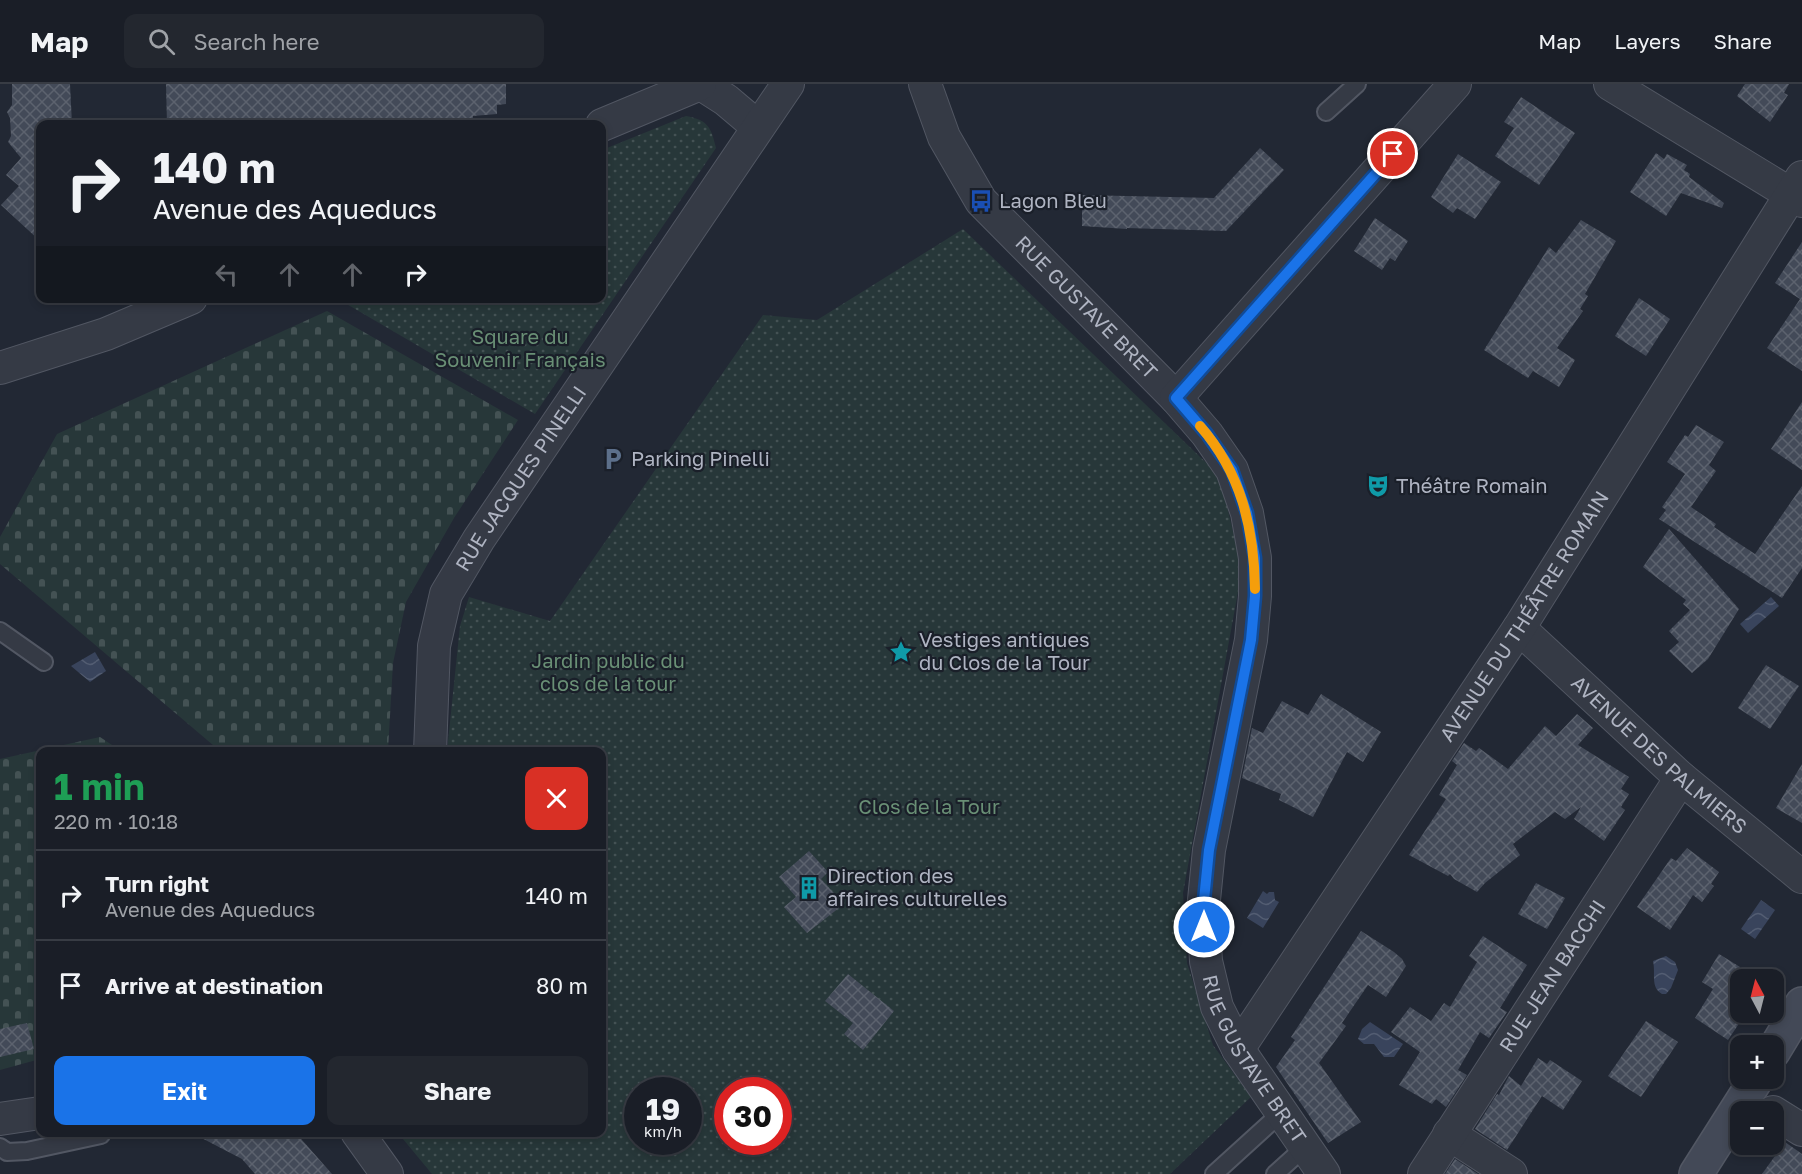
<!DOCTYPE html>
<meta charset="utf-8">
<style>
:root{--surface:#1a1e27;--page:#23272f;--text:#f1f3f6;--muted:#9fa2a7;--line:#383c44;--accent:#1a73e8}
body{margin:0;font-family:"Golos Text",sans-serif;background:var(--page);color:var(--text);height:100vh;display:flex;flex-direction:column;font-size:22px;white-space:nowrap}
*{box-sizing:border-box;margin:0}
p{font-size:20px;color:var(--muted)}
.icon{flex:none;width:33px;height:33px;fill:none;stroke:currentColor;stroke-width:2;stroke-linecap:round;stroke-linejoin:round}
.map{position:relative;flex:1;overflow:hidden}
.details{position:absolute;left:36px;top:663px;width:570px;height:390px;display:flex;flex-direction:column;background:var(--surface);border-radius:12px;box-shadow:0 3px 9px #0003,0 0 0 2px var(--line)}
.details>*{flex:none}
.banner{position:absolute;left:36px;top:36px;width:570px;height:183px;border-radius:12px;box-shadow:0 3px 9px #0003,0 0 0 2px var(--line);background:#1a1e27;color:var(--text);overflow:hidden}
.needle{width:39px;rotate:353deg}
.controls{position:absolute;left:1730px;top:885px;display:grid;gap:12px}
.controls a{display:grid;place-items:center;width:54px;height:54px;border-radius:12px;background:var(--surface);box-shadow:0 3px 9px #0003,0 0 0 2px var(--line);font-size:30px}
.speed{position:absolute;left:624px;top:993px;display:flex;gap:12px;font-size:30px;font-weight:700;text-align:center}
.speed>*{display:grid;place-content:center;width:78px;height:78px;border-radius:50%;background:var(--surface);box-shadow:0 3px 9px #0003,0 0 0 2px var(--line);line-height:1}
.speed small{font-size:15px;font-weight:400}
.speed .limit{border:9px solid #d22;background:#fff;color:#111}
.pin{position:absolute;display:grid;place-items:center;width:51px;height:51px;color:#fff;margin:-26px;border:3px solid #fff;border-radius:50%;box-shadow:0 2px 6px #0007}
.me{position:absolute;width:66px;margin:-33px;rotate:0deg;stroke-linejoin:round;filter:drop-shadow(0 0 4px #0008)}
.turn{display:flex;align-items:center;gap:21px;height:126px;padding:0 18px;font-size:27px}
.turn .icon{width:78px;height:78px;stroke-width:2.5}
.turn b{display:block;font-size:42px;line-height:51px}
.lanes{display:flex;align-items:center;height:57px;padding:0 18px;background:#0003;justify-content:center;gap:30px;direction:ltr}
.lanes .off{opacity:.35}
.round{display:grid;place-items:center;flex:none;width:63px;height:63px;border-radius:12px;background:var(--page)}
.overview{display:flex;align-items:center;justify-content:space-between;height:102px;padding:0 18px}
h1{font-size:36px;font-weight:700;line-height:45px;color:#1e9e55}
.primary-button{display:flex;gap:12px;margin-top:auto;padding:12px 18px}
.primary-button a{flex:1;height:69px;border-radius:12px;background:var(--accent);color:#fff;font-size:24px;font-weight:700;line-height:69px;text-align:center}
.primary-button a+a{background:var(--page);color:var(--text)}
ul{padding:0;list-style:none}
li{display:flex;align-items:center;gap:18px;height:90px;padding:0 18px;border-top:2px solid var(--line)}
li div{flex:1}
li b{display:block;font-size:22px}
li em{font-style:normal}
header{display:flex;align-items:center;gap:36px;box-sizing:border-box;height:84px;padding:0 30px;background:var(--surface);border-bottom:2px solid var(--line)}
header strong{font-size:28px}
nav{display:flex;gap:33px;margin-inline-start:auto;font-size:21px}
.search{width:420px;height:54px;background:var(--page);display:flex;align-items:center;gap:15px;box-sizing:border-box;padding:0 21px;border-radius:12px;color:var(--muted);font-size:22px}
.map>svg:first-child{display:block}
.cemetery{fill:url(#cemetery-stones)}
.park{fill:url(#park-dots);fill-rule:evenodd}
.water{fill:url(#water-waves)}
.building{fill:url(#building-cross-hatch)}
.lines{fill:none;stroke-linecap:round;stroke-linejoin:round}
.service-casing{stroke:#525763;stroke-width:20}
.minor-casing{stroke:#525763;stroke-width:34}
.secondary-casing{stroke:#525763;stroke-width:36}
.service{stroke:#353a45;stroke-width:16}
.minor{stroke:#353a45;stroke-width:32}
.secondary{stroke:#434957;stroke-width:33}
.route-casing{stroke:#114b97;stroke-width:15}
.route{stroke:#1a73e8;stroke-width:10}
.slow{stroke:#f59e0b;stroke-width:10}
.labels{text-anchor:middle;stroke-width:4.5;stroke-linejoin:round;paint-order:stroke}
.poi-label{font-size:20px;fill:#afb4c2;stroke:#1a1f29;text-anchor:start}
.street-label{font-size:20px;fill:#afb4c2;stroke:#1a1f29}
.park-label{font-size:20px;fill:#698f75;stroke:#1a1f29}
</style>
<header>
<strong>Map</strong>
<div class="search"><svg class="icon" aria-label="search" viewBox="0 0 24 24"><circle cx="10" cy="10" r="6"/><path d="M15 15l6 6"/></svg>Search here</div>
<nav><a>Map</a><a>Layers</a><a>Share</a></nav>
</header>
<div class="map">
<svg width="1802" height="1090" viewBox="0 0 1802 1090">
<defs>
<pattern id="cemetery-stones" width="16" height="16" patternUnits="userSpaceOnUse" patternTransform="scale(1.5)"><rect width="16" height="16" fill="#273739"/><path d="M2 7V4a2 2 0 0 1 4 0v3zM10 15v-3a2 2 0 0 1 4 0v3z" fill="#445254"/></pattern>
<pattern id="park-dots" width="8" height="8" patternUnits="userSpaceOnUse" patternTransform="scale(1.5)"><rect width="8" height="8" fill="#273739"/><path d="M2 2h.1M6 6h.1" fill="none" stroke="#445254" stroke-width="1.8" stroke-linecap="round"/></pattern>
<pattern id="water-waves" width="16" height="10" patternUnits="userSpaceOnUse" patternTransform="scale(1.5)"><rect width="16" height="10" fill="#39445c"/><path d="M0 5q4-4 8 0t8 0" fill="none" stroke="#535d72"/></pattern>
<pattern id="building-cross-hatch" width="8" height="8" patternUnits="userSpaceOnUse" patternTransform="scale(1.5)"><rect width="8" height="8" fill="#434a58"/><path d="M0 0l8 8M0 8l8-8" fill="none" stroke="#5c626e"/></pattern>
</defs>
<rect width="100%" height="100%" fill="#222834"/>
<!-- cemetery -->
<g class="cemetery">
<path d="M327,227L518,336L454,434L406,518L393,579L388,667H220L0,480V453L57,350Z"/>
<path d="M100,653L121,667L40,668V975L0,986V675Z"/>
</g>
<!-- park -->
<g class="park">
<path d="M686,32C708,36 711,43 716,64L535,330L338,215L602,214V66Z"/>
<path d="M963,145L1220,392L1242,486L1183,809L1187,879L1213,961L1251,1013L1170,1090H432L398,1049L602,1048V668L447,667L460,542L469,513L550,537L763,231L817,236ZM638,1006H688V1058H638ZM728,1006H778V1058H728Z"/>
</g>
<!-- water -->
<g class="water">
<path d="M1771,513L1779,522L1748,549L1740,540Z"/>
<path d="M95,568L106,587L90,598L71,582Z"/>
<path d="M1263,807L1267,810L1269,808H1274L1275,816L1279,818L1263,844L1247,834Z"/>
<path d="M1761,816L1775,826L1755,855L1741,845Z"/>
<path d="M1666,872L1675,878L1678,886L1671,904L1666,910H1662C1650,903 1656,890 1653,877Z"/>
<path d="M1370,938L1403,960L1394,973H1384L1374,960H1364L1358,955L1362,945Z"/>
</g>
<!-- building -->
<g class="building">
<path d="M12,0H70L72,40H40V157L1,121L19,102L6,91L21,74L8,58L11,52L10,34L7,28L12,21Z"/>
<path d="M166,0H506V20L497,21V30L473,32V37L424,38V40H167Z"/>
<path d="M1745,0H1789L1784,9L1788,11L1770,38L1737,12Z"/>
<path d="M1521,13L1575,49L1539,101L1495,72L1514,44L1504,38Z"/>
<path d="M1260,64L1284,86L1226,147L1127,144V145L1082,142V111L1214,114Z"/>
<path d="M1656,69L1664,75L1667,70L1687,81L1684,86L1690,90L1689,93L1724,119L1722,124L1681,109L1666,132L1630,108Z"/>
<path d="M1458,70L1501,98L1475,135L1457,124L1453,129L1431,113Z"/>
<path d="M1375,134L1408,157L1395,177L1390,174L1382,186L1354,167Z"/>
<path d="M1581,136L1616,157L1585,210L1588,212L1580,225L1583,227L1557,264L1575,276L1559,303L1533,287L1528,294L1484,266L1549,163L1556,169Z"/>
<path d="M1802,158V287L1767,264L1800,215L1775,199Z"/>
<path d="M1639,214L1670,235L1646,272L1615,252Z"/>
<path d="M1802,318V386L1771,365Z"/>
<path d="M1696,341L1724,358L1709,381L1716,387L1691,423L1716,440L1714,443L1755,470L1802,402V484L1782,514L1659,435L1666,426L1662,423L1685,390L1667,378L1685,351L1688,353Z"/>
<path d="M1669,445L1739,525L1708,575L1692,589L1669,567L1679,558L1669,547L1690,526L1683,520L1686,516L1643,483Z"/>
<path d="M1766,581L1799,602L1770,645L1738,624Z"/>
<path d="M1321,610L1381,648L1363,678L1347,668L1313,733L1279,716L1281,710L1242,694L1252,644L1263,649L1282,617L1308,631Z"/>
<path d="M1577,630L1593,644L1578,661L1629,693L1621,705L1629,710L1621,723L1625,726L1604,757L1574,735L1581,723L1565,735L1555,728L1513,760L1520,771L1485,799L1477,808L1454,795L1450,790L1448,792L1409,771L1446,715L1439,711L1457,681L1452,677L1464,659L1476,667L1479,664L1508,685L1545,642L1556,652Z"/>
<path d="M1802,680V739L1776,724Z"/>
<path d="M1687,764L1719,788L1711,800L1714,802L1702,818L1693,811L1670,846L1637,823L1671,774L1676,777Z"/>
<path d="M809,767L828,788L821,795L844,820L807,849L784,823L796,813L779,793Z"/>
<path d="M1536,799L1565,814L1547,845L1518,830Z"/>
<path d="M1361,847L1394,868L1402,875L1406,882L1386,913L1368,901L1342,939L1346,942L1319,979L1361,1038L1328,1059L1276,983L1295,956L1291,953Z"/>
<path d="M1483,852L1527,881L1500,924L1507,928L1489,954L1480,948L1458,986L1467,991L1446,1023L1436,1015L1432,1020L1399,1001L1420,968L1391,948L1410,923L1431,937L1444,919L1450,923L1477,878L1469,872Z"/>
<path d="M1719,870L1740,883V938L1728,956L1695,934L1713,905L1702,898Z"/>
<path d="M848,890L894,927L863,966L844,950L853,939L825,917Z"/>
<path d="M1646,937L1678,958L1641,1013L1608,992Z"/>
<path d="M27,939L34,965L0,973V945Z"/>
<path d="M1538,974L1547,980L1550,976L1582,997L1563,1026L1542,1012L1507,1066L1475,1045L1497,1010L1499,1011L1509,992L1521,1002Z"/>
<path d="M190,1048H295L332,1090H255L242,1075Z"/>
<path d="M1785,1058L1802,1070V1090H1762Z"/>
<path d="M1455,1075L1478,1090H1445Z"/>
</g>
<g class="lines">
<!-- service casing -->
<g class="service-casing">
<g id="service">
<path d="M1326,28L1357,0"/>
<path d="M0,547L44,578"/>
<path d="M0,1063L7,1068L27,1067L101,1051"/>
<path d="M1214,1090L1281,1029"/>
<path d="M1275,1090L1305,1063"/>
</g>
</g>
<!-- minor casing -->
<g class="minor-casing">
<g id="minor">
<path d="M701,0L726,16L758,43"/>
<path id="s1" d="M925,0L944,53L981,117L1176,314L1207,350L1232,386L1247,429L1255,474V512L1251,556L1209,766L1203,826L1206,877L1217,923L1238,965L1324,1090"/>
<path d="M1610,0L1802,117"/>
<path d="M602,41L700,0"/>
<path d="M0,284L106,250L191,214"/>
<path d="M1176,314L1455,0"/>
<path id="s2" d="M1519,544L1681,694L1802,793"/>
<path id="s3" d="M430,668L434,562L446,510L479,455L788,0"/>
<path id="s4" d="M1238,965L1519,544L1802,93"/>
<path d="M1773,1028L1802,1046"/>
<path d="M0,1035L40,1029"/>
<path d="M357,1048L387,1090"/>
<path d="M1449,1050L1511,1090"/>
<path id="s5" d="M1424,1090L1681,694"/>
</g>
</g>
<!-- secondary casing -->
<g class="secondary-casing">
<g id="secondary">
<path d="M1773,968L1802,920"/>
<path d="M1696,1090L1757,994"/>
</g>
</g>
<!-- service -->
<use href="#service" class="service"/>
<!-- minor -->
<use href="#minor" class="minor"/>
<!-- secondary -->
<use href="#secondary" class="secondary"/>
</g>
<g class="lines">
<!-- route casing -->
<g class="route-casing">
<path id="route" d="M1204,843L1203,826L1209,766L1251,556L1255,512V474L1247,429L1232,386L1207,350L1176,314L1393,70"/>
</g>
<!-- route -->
<use href="#route" class="route"/>
<!-- slow -->
<path class="slow" d="M1200,342C1241,389 1254,443 1255,505"/>
</g>
<!-- icons -->
<defs>
<g id="bus-bare" transform="scale(1.8)"><path d="M-5-6H5V4H4V6H2V4H-2V6H-4V4H-5ZM-3.5-4V0h7V-4ZM-3.5 1.2v1.5H-2V1.2ZM2 1.2v1.5H3.5V1.2Z" fill="#1a4fb4" stroke="#1a1f29" stroke-width="2.5" paint-order="stroke"/></g>
<g id="parking-bare" transform="scale(1.8)"><path d="M-3.5-5.5H1a3.5 3.5 0 0 1 0 7H-1V5.5H-3.5ZM-1-3.4V-.6H.8a1.4 1.4 0 0 0 0-2.8Z" fill="#5c6f8a" stroke="#1a1f29" stroke-width="2.5" paint-order="stroke"/></g>
<g id="theatre-bare" transform="scale(1.8)"><path d="M-5-5.5Q0-4 5-5.5V0Q5 5 0 6Q-5 5-5 0ZM-3.3-2.5H-1v1.5H-3.3ZM1-2.5H3.3v1.5H1ZM-2.8 1Q0 5.5 2.8 1Z" fill="#0f9aa8" stroke="#1a1f29" stroke-width="2.5" paint-order="stroke"/></g>
<g id="sight-bare" transform="scale(1.8)"><path d="M0-6L1.8-2.2L6-1.7L2.9 1.2L3.7 5.4L0 3.3L-3.7 5.4L-2.9 1.2L-6-1.7L-1.8-2.2Z" fill="#0f9aa8" stroke="#1a1f29" stroke-width="2.5" paint-order="stroke"/></g>
<g id="building-bare" transform="scale(1.8)"><path d="M-4-6H4V6H1V3H-1V6H-4ZM-2.5-4.3h1.7v1.8h-1.7ZM.8-4.3h1.7v1.8H.8ZM-2.5-1h1.7V.8h-1.7ZM.8-1h1.7V.8H.8Z" fill="#0f9aa8" stroke="#1a1f29" stroke-width="2.5" paint-order="stroke"/></g>
</defs>
<g fill-rule="evenodd">
<use href="#bus-bare" x="981" y="117"/>
<use href="#parking-bare" x="613" y="375"/>
<use href="#theatre-bare" x="1378" y="402"/>
<use href="#sight-bare" x="901" y="568"/>
<use href="#building-bare" x="809" y="804"/>
</g>
<g class="labels">
<!-- poi labels -->
<g class="poi-label">
<text x="999" y="124">Lagon Bleu</text>
<text x="631" y="382">Parking Pinelli</text>
<text x="1396" y="409">Théâtre Romain</text>
<text x="919" y="563">Vestiges antiques<tspan x="919" dy="23">du Clos de la Tour</tspan></text>
<text x="827" y="799">Direction des<tspan x="827" dy="23">affaires culturelles</tspan></text>
</g>
<!-- street labels -->
<g class="street-label">
<text dy="7" stroke="none"><textPath href="#s1" startOffset="280">RUE GUSTAVE BRET</textPath></text>
<text dy="7" stroke="none"><textPath href="#s3" startOffset="297">RUE JACQUES PINELLI</textPath></text>
<text dy="7" stroke="none"><textPath href="#s4" startOffset="519">AVENUE DU THÉÂTRE ROMAIN</textPath></text>
<text dy="7" stroke="none"><textPath href="#s2" startOffset="189">AVENUE DES PALMIERS</textPath></text>
<text dy="7" stroke="none"><textPath href="#s5" startOffset="236">RUE JEAN BACCHI</textPath></text>
<text dy="7" stroke="none"><textPath href="#s1" startOffset="1108">RUE GUSTAVE BRET</textPath></text>
</g>
<!-- park labels -->
<g class="park-label">
<text x="520" y="260">Square du<tspan x="520" dy="23">Souvenir Français</tspan></text>
<text x="608" y="584">Jardin public du<tspan x="608" dy="23">clos de la tour</tspan></text>
<text x="929" y="730">Clos de la Tour</text>
</g>
</g>
</svg>
<div class="controls">
<a><svg class="needle" viewBox="-14 -14 28 28"><path d="M0-13l5 13h-10z" fill="#e53935"/><path d="M0 13l5-13h-10z" fill="#9fa2a7"/></svg></a>
<a>+</a>
<a>−</a>
</div>
<div class="speed"><div>19<small>km/h</small></div><div class="limit">30</div></div>
<div class="pin" style="left:1393px;top:70px;background:#d93025"><svg class="icon" aria-label="arrive" viewBox="0 0 24 24"><path d="M6 21V4h12l-3 4 3 4H6"/></svg></div>
<svg class="me" style="left:1204px;top:843px" viewBox="-20 -20 40 40"><circle r="17" fill="#1a73e8" stroke="#fff" stroke-width="3"/><path d="M0-11L8 9 0 5-8 9z" fill="#fff"/></svg>
<div class="banner">
<div class="turn"><svg class="icon" aria-label="right" viewBox="0 0 24 24"><path d="M7 20v-9h11M14 6l5 5-5 5"/></svg><div><b>140 m</b>Avenue des Aqueducs</div></div>
<div class="lanes"><svg class="icon off" aria-label="left" viewBox="0 0 24 24"><path d="M17 20v-9H6M10 6l-5 5 5 5"/></svg><svg class="icon off" aria-label="ahead" viewBox="0 0 24 24"><path d="M12 20V5M6 11l6-6 6 6"/></svg><svg class="icon off" aria-label="ahead" viewBox="0 0 24 24"><path d="M12 20V5M6 11l6-6 6 6"/></svg><svg class="icon" aria-label="right" viewBox="0 0 24 24"><path d="M7 20v-9h11M14 6l5 5-5 5"/></svg></div>
</div>
<section class="details">
<div class="overview"><div><h1>1 min</h1><p>220 m · 10:18</p></div><a class="round" style="background:#d93025;color:#fff"><svg class="icon" aria-label="close" viewBox="0 0 24 24"><path d="M6 6l12 12M18 6L6 18"/></svg></a></div>
<ul>
<li><svg class="icon" aria-label="right" viewBox="0 0 24 24"><path d="M7 20v-9h11M14 6l5 5-5 5"/></svg><div><b>Turn right</b><p>Avenue des Aqueducs</p></div><em>140 m</em></li>
<li><svg class="icon" aria-label="arrive" viewBox="0 0 24 24"><path d="M6 21V4h12l-3 4 3 4H6"/></svg><div><b>Arrive at destination</b></div><em>80 m</em></li>
</ul>
<div class="primary-button"><a>Exit</a><a>Share</a></div>
</section>
</div>
